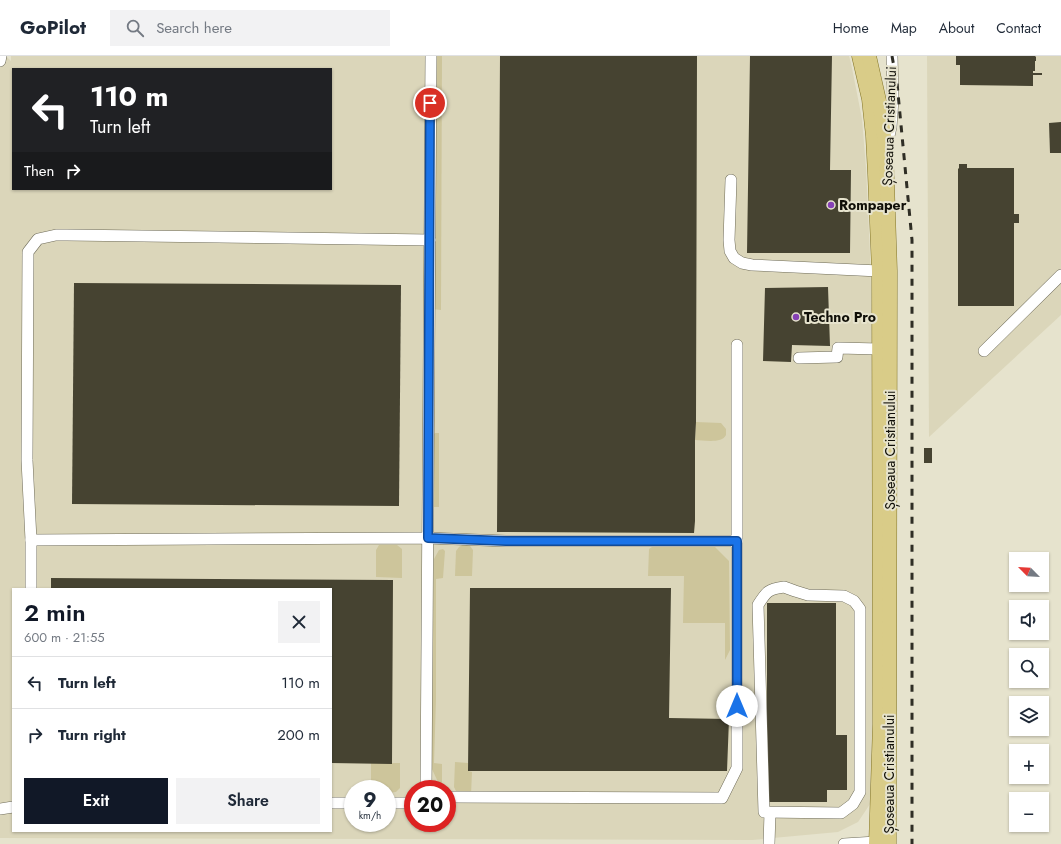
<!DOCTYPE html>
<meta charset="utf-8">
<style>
:root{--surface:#fff;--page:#f2f2f3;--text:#1f2937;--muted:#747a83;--line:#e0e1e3;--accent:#111827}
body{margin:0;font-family:Jost,sans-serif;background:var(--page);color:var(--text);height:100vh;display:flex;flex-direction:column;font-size:15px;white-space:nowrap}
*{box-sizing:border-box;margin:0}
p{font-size:13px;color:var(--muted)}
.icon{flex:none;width:22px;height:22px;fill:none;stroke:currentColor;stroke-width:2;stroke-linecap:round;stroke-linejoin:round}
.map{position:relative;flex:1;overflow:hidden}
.side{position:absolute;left:12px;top:532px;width:320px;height:244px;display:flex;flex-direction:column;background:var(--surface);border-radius:0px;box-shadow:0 1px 3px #0004}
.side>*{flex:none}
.guide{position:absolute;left:12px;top:12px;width:320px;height:122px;border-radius:0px;box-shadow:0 1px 3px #0004;background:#202124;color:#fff;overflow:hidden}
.needle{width:26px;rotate:294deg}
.buttons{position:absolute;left:1009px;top:496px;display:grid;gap:8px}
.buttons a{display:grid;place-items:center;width:40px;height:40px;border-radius:0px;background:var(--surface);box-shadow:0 1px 3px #0004;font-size:20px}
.speed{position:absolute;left:344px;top:724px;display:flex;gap:8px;font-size:20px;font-weight:700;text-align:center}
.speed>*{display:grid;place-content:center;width:52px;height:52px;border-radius:50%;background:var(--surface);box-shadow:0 1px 3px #0004;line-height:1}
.speed small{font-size:10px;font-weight:400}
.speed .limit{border:6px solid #d22;background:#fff;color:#111}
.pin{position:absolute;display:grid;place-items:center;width:34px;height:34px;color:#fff;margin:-17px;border:2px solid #fff;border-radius:50%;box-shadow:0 1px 4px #0007}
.me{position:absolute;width:44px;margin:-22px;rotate:0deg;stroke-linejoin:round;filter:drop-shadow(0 0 3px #0008)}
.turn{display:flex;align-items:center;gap:14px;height:84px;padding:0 12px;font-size:18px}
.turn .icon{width:52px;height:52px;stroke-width:2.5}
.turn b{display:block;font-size:28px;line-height:34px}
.then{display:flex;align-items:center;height:38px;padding:0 12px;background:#0003;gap:8px;font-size:15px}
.round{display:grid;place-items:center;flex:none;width:42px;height:42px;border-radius:0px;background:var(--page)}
.summary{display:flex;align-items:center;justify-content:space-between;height:68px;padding:0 12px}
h1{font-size:24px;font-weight:600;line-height:30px;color:var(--accent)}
.primary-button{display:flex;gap:8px;margin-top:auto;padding:8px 12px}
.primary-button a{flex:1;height:46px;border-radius:0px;background:var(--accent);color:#fff;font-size:16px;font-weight:600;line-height:46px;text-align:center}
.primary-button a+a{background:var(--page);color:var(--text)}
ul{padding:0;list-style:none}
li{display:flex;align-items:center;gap:12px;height:52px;padding:0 12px;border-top:1px solid var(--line)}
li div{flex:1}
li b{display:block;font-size:15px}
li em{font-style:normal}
header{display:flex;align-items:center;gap:24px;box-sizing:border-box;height:56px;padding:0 20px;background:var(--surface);border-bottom:1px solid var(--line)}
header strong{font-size:19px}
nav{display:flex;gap:22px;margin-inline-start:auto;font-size:14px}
.search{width:280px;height:36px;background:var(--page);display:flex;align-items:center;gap:10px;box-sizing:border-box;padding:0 14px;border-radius:0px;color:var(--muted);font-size:15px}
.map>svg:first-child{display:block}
.built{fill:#dbd6ba;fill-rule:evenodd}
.green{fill:#cdc59b}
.building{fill:#464331}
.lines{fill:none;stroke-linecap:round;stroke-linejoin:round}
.minor-casing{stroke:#6e6b58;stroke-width:12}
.major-casing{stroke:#827427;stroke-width:15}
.minor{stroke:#fff;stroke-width:11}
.major{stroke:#d9cc88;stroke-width:14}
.rail{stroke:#2f2e25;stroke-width:3;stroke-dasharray:7 7;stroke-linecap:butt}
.route-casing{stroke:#114b97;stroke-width:10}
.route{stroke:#1a73e8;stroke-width:7}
.poi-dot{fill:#8641b5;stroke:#e6e3cd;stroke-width:1.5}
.labels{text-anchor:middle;stroke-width:4;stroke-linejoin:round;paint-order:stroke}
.street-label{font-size:14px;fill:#100f08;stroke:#e6e3cd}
.poi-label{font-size:14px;font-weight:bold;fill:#100f08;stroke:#e6e3cd;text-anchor:start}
</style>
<header>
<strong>GoPilot</strong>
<div class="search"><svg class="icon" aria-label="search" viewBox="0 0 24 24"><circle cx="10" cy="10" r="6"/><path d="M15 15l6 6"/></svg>Search here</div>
<nav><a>Home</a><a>Map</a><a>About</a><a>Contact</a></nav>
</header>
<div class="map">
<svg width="1061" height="788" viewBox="0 0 1061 788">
<rect width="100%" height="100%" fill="#e6e3cd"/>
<!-- built -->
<g class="built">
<path d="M6,0L11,5V0H849L851,7L862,63L866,112L870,199L873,298L872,501V745L858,766L838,776L752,784L0,782V5ZM13,13H331V133H13ZM13,533H331V775H13ZM353,733H387V767H353ZM413,733H447V767H413Z"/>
<path d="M927,0H1061V259L929,381Z"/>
</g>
<!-- green -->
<g class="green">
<path d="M432,0H442L441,254L432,253Z"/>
<path d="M696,366L721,367L726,373C726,373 726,378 726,379C722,388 703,384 695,384Z"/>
<path d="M435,377H439V451H432L433,379Z"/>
<path d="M464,488L470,490L473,494L472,520H455L456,495L459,491Z"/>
<path d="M379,489H397L402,493V522L376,521V494Z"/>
<path d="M705,489L715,491L729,505L730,594L725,604V567H683L684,520H648L649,493L652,491Z"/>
<path d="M443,493L445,495L443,522L436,523V643L434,707L442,708V727L438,726L431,711L434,503L439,494Z"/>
<path d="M455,706L468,707V715L472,716L471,739L457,737L454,731Z"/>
<path d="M371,707H400V732L396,736L387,737V733H371Z"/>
</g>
<!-- building -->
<g class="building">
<path d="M500,0H697L696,366L695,384V465L694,477L497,476Z"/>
<path d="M750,0H832L830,114H851L850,197H747Z"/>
<path d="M956,0H1035L1036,1V5H1035V15H1033V17H1042V19H1033V30L960,29V9H956Z"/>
<path d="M1061,66V97H1050L1049,67Z"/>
<path d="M959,108H967V112H1014V158H1019V167H1014V250H958V113L959,112Z"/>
<path d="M74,227L401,229L399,450L72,448Z"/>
<path d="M828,231L830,290L792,289L791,306L763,305L765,232Z"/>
<rect x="924" y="392" width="8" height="15"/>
<path d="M51,522L393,524L392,708L331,707V533H51Z"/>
<path d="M470,532H671L669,662L729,663L727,715H468Z"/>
<path d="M767,547H836V679H847V734H827V746H767Z"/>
</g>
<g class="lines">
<!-- minor casing -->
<g class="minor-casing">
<g id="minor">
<path d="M0,5L1,0"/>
<path d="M887,89L891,71L893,43L892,0"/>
<path d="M731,124L729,184L730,195L734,202L742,207L752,209L879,215"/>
<path d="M984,295L1061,219"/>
<path d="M799,302L837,301L838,292L879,293"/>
<path d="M31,484L27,404L28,196L38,183L56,179H67L430,184"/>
<path d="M784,531L795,535L808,539L844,540L854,545L860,553V736L853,748L841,757L764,756L758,549C766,536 768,533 784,531Z"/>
<path d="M31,533V484L427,482L506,485H737"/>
<path d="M426,733L431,0"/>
<path d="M447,741L722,742L737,712V289"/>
<path d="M331,747H353"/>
<path d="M387,747H413"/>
<path d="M0,753L13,751"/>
<path d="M769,788L770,757"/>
<path d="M844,788L876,786"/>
</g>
</g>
<!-- major casing -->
<g class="major-casing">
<g id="major">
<path d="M859,0L869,43L873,80L875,118L879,215L880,668L876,788"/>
<path d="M869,0L880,49L886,96L890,215L889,788"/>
</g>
</g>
<!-- minor -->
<use href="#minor" class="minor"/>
<!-- major -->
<use href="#major" class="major"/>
<!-- rail -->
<path class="rail" d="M892,0L897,27L912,184V788"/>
</g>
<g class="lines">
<!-- route casing -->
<g class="route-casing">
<path id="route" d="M430,47L428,482L506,485H737V650"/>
</g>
<!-- route -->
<use href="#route" class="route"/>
</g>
<!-- markers -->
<g class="poi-dot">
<circle cx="831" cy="149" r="4"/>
<circle cx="796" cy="261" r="4"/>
</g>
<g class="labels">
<!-- street labels -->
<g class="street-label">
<text transform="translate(889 70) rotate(-88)" y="5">Șoseaua Cristianului</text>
<text transform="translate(890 394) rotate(-90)" y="5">Șoseaua Cristianului</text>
<text transform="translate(889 718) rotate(-90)" y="5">Șoseaua Cristianului</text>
</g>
<!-- poi labels -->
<g class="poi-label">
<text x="839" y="154">Rompaper</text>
<text x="804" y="266">Techno Pro</text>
</g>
</g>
</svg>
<div class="buttons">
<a><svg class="needle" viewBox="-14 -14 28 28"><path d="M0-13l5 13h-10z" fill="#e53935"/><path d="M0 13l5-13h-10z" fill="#747a83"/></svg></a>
<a><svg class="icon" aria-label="sound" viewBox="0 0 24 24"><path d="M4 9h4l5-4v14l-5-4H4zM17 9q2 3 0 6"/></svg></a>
<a><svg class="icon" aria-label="search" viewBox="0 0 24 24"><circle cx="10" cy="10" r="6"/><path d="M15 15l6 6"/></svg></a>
<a><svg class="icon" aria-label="layers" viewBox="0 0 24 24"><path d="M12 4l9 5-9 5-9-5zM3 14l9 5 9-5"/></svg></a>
<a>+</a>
<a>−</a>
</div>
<div class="speed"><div>9<small>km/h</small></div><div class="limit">20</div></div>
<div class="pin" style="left:430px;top:47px;background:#d93025"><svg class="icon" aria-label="arrive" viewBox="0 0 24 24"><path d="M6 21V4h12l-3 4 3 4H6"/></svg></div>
<svg class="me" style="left:737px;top:650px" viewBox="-20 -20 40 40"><circle r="19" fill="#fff"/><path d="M0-13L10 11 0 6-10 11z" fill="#1a73e8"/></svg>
<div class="guide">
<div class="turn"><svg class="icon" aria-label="left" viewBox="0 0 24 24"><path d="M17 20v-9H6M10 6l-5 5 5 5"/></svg><div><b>110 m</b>Turn left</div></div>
<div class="then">Then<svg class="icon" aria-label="right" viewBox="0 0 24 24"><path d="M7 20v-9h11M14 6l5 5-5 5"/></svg></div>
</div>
<section class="side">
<div class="summary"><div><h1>2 min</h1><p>600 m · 21:55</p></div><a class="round"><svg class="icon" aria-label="close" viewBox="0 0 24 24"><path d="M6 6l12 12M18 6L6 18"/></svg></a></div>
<ul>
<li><svg class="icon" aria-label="left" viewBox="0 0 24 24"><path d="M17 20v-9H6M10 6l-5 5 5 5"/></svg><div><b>Turn left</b></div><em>110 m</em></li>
<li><svg class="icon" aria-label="right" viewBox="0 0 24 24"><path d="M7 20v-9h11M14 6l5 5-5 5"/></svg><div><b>Turn right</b></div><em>200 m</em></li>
</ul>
<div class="primary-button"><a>Exit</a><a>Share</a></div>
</section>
</div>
